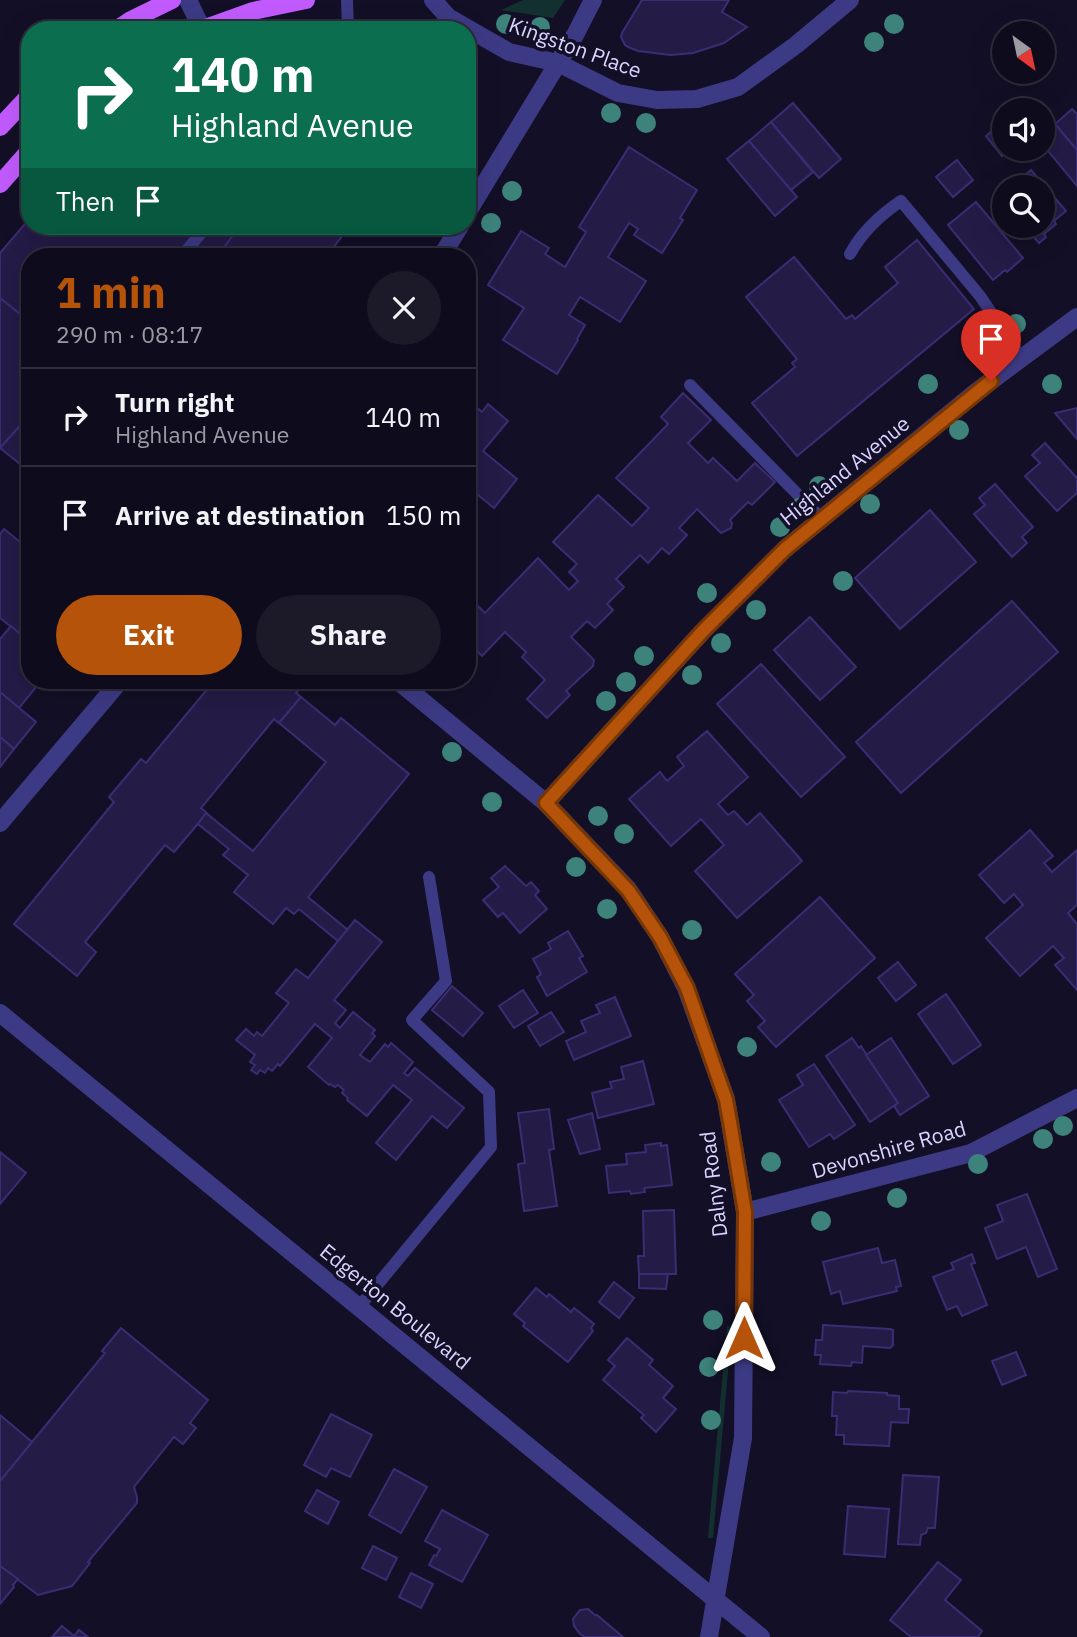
<!DOCTYPE html>
<meta charset="utf-8">
<style>
:root{--surface:#0e0b1c;--page:#1c1929;--text:#f1f3f6;--muted:#9b9ba3;--line:#2e2b3b;--accent:#b45309}
body{margin:0;font-family:"IBM Plex Sans",sans-serif;background:var(--page);color:var(--text);height:100vh;display:flex;flex-direction:column;font-size:26px;white-space:nowrap}
*{box-sizing:border-box;margin:0}
p{font-size:23px;color:var(--muted)}
.icon{flex:none;width:38px;height:38px;fill:none;stroke:currentColor;stroke-width:2;stroke-linecap:round;stroke-linejoin:round}
.map{position:relative;flex:1;overflow:hidden}
.sheet{position:absolute;left:21px;top:248px;width:455px;height:441px;display:flex;flex-direction:column;background:var(--surface);border-radius:28px;box-shadow:0 7px 28px #0002,0 0 0 2px var(--line)}
.sheet>*{flex:none}
.top-card{position:absolute;left:21px;top:21px;width:455px;height:214px;border-radius:28px;box-shadow:0 7px 28px #0002,0 0 0 2px var(--line);background:#0b6e4f;color:#fff;overflow:hidden}
.needle{width:46px;rotate:147deg}
.controls{position:absolute;left:992px;top:21px;display:grid;gap:14px}
.controls a{display:grid;place-items:center;width:63px;height:63px;border-radius:50%;background:var(--surface);box-shadow:0 7px 28px #0002,0 0 0 2px var(--line);font-size:35px}
.pin{position:absolute;display:grid;place-items:center;width:60px;height:60px;color:#fff;margin:-72px -30px;border-radius:50% 50% 50% 0;rotate:-45deg;box-shadow:0 0 7px #0007}
.pin .icon{rotate:45deg}
.me{position:absolute;width:77px;margin:-38px;rotate:0deg;stroke-linejoin:round;filter:drop-shadow(0 0 5px #0008)}
.turn{display:flex;align-items:center;gap:24px;height:147px;padding:0 35px;font-size:32px}
.turn .icon{width:91px;height:91px;stroke-width:2.5}
.turn b{display:block;font-size:49px;line-height:60px}
.then{display:flex;align-items:center;height:66px;padding:0 35px;background:#0003;gap:14px;font-size:26px}
.round{display:grid;place-items:center;flex:none;width:74px;height:74px;border-radius:37px;background:var(--page)}
.overview{display:flex;align-items:center;justify-content:space-between;height:119px;padding:0 35px}
h1{font-size:42px;font-weight:700;line-height:52px;color:var(--accent)}
.primary-button{display:flex;gap:14px;margin-top:auto;padding:14px 35px}
.primary-button a{flex:1;height:80px;border-radius:42px;background:var(--accent);color:#fff;font-size:28px;font-weight:700;line-height:80px;text-align:center}
.primary-button a+a{background:var(--page);color:var(--text)}
ul{padding:0;list-style:none}
li{display:flex;align-items:center;gap:21px;height:98px;padding:0 35px;border-top:2px solid var(--line)}
li div{flex:1}
li b{display:block;font-size:26px}
li em{font-style:normal}
.map>svg:first-child{display:block}
.green{fill:#12302f}
.building{fill:#241b47;stroke:#3b2d73;stroke-width:2}
.lines{fill:none;stroke-linecap:round;stroke-linejoin:round}
.lane{stroke:#3d3a85;stroke-width:12}
.street{stroke:#3d3a85;stroke-width:18}
.primary{stroke:#c25bff;stroke-width:18}
.tree{fill:#3d827b}
.route-casing{stroke:#753606;stroke-width:18}
.route{stroke:#b45309;stroke-width:12}
.labels{text-anchor:middle;stroke-width:7;stroke-linejoin:round;paint-order:stroke}
.street-label{font-size:21px;fill:#d9d4ff;stroke:#130f26}
</style>
<div class="map">
<svg width="1077" height="1637" viewBox="0 0 1077 1637">
<rect width="100%" height="100%" fill="#130f26"/>
<!-- green -->
<g class="green">
<path d="M523,0H565L553,18L501,10Z"/>
<path d="M727,1326L732,1327L713,1538H708Z"/>
</g>
<!-- building -->
<g class="building">
<path d="M642,0H729L722,12L747,27L724,43L693,53L671,55L638,51L628,47L625,45L621,37L622,33Z"/>
<path d="M793,103L841,159L819,178L771,122Z"/>
<path d="M1072,109L1077,114V150L1055,124Z"/>
<path d="M1004,120V149H1010L1002,156L986,136Z"/>
<path d="M771,122L813,172L791,190L749,141Z"/>
<path d="M1055,124L1077,150V186L1043,145V134Z"/>
<path d="M749,141L797,197L775,216L727,159Z"/>
<path d="M629,147L697,190L680,218L683,220L662,253L634,235L638,229L629,223L608,257L646,281L620,322L580,297L569,315L585,325L577,339L578,340L557,374L503,340L524,308L488,285L521,231L549,248L545,254L565,267L586,232L579,227Z"/>
<path d="M957,160L973,180L953,197L936,177Z"/>
<path d="M1031,170L1066,211L1054,221L1056,224L1044,234L1046,237L1039,243L1032,235L1034,234L1027,226H1043V187H1012Z"/>
<path d="M976,202L1023,258L1007,272L1005,270L993,280L948,225Z"/>
<path d="M30,218V226H240L217,257H30V322L0,298V253Z"/>
<path d="M240,226H350L326,257H217Z"/>
<path d="M917,240L974,309L797,456L752,403L795,367L792,363L797,359L746,297L794,257L846,319L852,315L855,319L898,283L885,267Z"/>
<path d="M0,298L30,322V414L0,448Z"/>
<path d="M683,393L711,420L688,443L708,463L713,458L737,481L755,463L775,482L752,505L748,502L730,520L732,523L731,528L721,533L697,509L679,528L687,535L669,554L662,548L648,563L640,555L616,579L624,587L607,604L613,610L595,628L587,621L571,637L594,660L593,666L566,691L570,695L547,718L527,699L545,680L522,657L526,652L505,632L482,656L467,641V618L478,606L485,613L538,558L569,590L578,581L569,572L577,564L553,542L598,495L632,526L649,508L616,478L668,424L661,417Z"/>
<path d="M467,399L482,412L488,404L508,421L483,451L517,479L494,508L467,486Z"/>
<path d="M1077,408V439L1055,413Z"/>
<path d="M30,415V472L0,448Z"/>
<path d="M1045,443L1077,478V493L1057,511L1025,476L1040,463L1032,455Z"/>
<path d="M995,484L1033,527L1022,537L1027,543L1012,557L974,514L985,505L979,498Z"/>
<path d="M930,510L976,562L900,629L855,578Z"/>
<path d="M4,529L30,550V642L0,618V534Z"/>
<path d="M1012,601L1058,652L901,793L856,742Z"/>
<path d="M810,617L856,667L820,700L774,650Z"/>
<path d="M11,626L30,642V681H41L19,708L0,692V639Z"/>
<path d="M761,664L845,757L801,797L717,704Z"/>
<path d="M214,681H300L304,684L296,693L301,697L279,723L274,719L201,808L207,813L174,852L165,845L85,942L96,952L77,976L14,924L114,802L109,797L141,759L146,763Z"/>
<path d="M0,692L36,722L14,749L0,737Z"/>
<path d="M301,697L335,725L341,718L409,774L308,897L348,930L338,941L299,909L294,914L286,908L273,924L234,892L248,875L223,855L229,849L198,824L206,813L253,851L326,762L279,723Z"/>
<path d="M707,731L748,777L718,804L728,815L734,811L747,825L760,813L802,861L737,918L695,871L724,845L701,819L671,846L629,799L660,772L667,781L684,766L677,757Z"/>
<path d="M0,737L14,749L0,767Z"/>
<path d="M1030,830L1053,856L1044,863L1052,872L1077,850V905L1068,913L1077,924V990L1055,965L1064,958L1053,946L1020,976L986,938L1023,905L1014,894L1004,903L979,875Z"/>
<path d="M505,866L526,886L531,882L539,891L535,895L547,909L520,933L503,913L498,917L483,900L499,887L491,878Z"/>
<path d="M820,897L875,958L776,1047L758,1027L765,1021L747,1001L754,995L735,974Z"/>
<path d="M355,920L382,942L334,1000L346,1010L335,1023L340,1028L353,1012L375,1030L372,1033L375,1036L360,1055L370,1062L385,1044L388,1047L391,1043L413,1062L404,1073L408,1076L415,1068L464,1108L447,1128L432,1116L396,1160L376,1143L412,1100L393,1085L367,1116L347,1100L348,1098L342,1093L344,1090L338,1085L335,1087L330,1084L329,1085L308,1067L332,1038L315,1024L280,1066L278,1064L272,1071L268,1068L265,1073L260,1070L257,1074L251,1070L255,1065L250,1062L255,1055L236,1040L246,1029L254,1036L257,1032L262,1036L289,1003L276,993L296,969L308,978Z"/>
<path d="M568,931L583,956L579,958L587,972L547,996L537,977L541,974L533,959L551,949L548,943Z"/>
<path d="M898,962L916,985L896,1001L878,978Z"/>
<path d="M452,986L483,1013L463,1036L432,1010Z"/>
<path d="M523,990L538,1013L514,1028L499,1006Z"/>
<path d="M946,994L981,1045L953,1064L918,1014Z"/>
<path d="M615,997L631,1036L574,1060L566,1041L586,1032L581,1021L600,1013L596,1005Z"/>
<path d="M551,1012L564,1032L540,1046L528,1026Z"/>
<path d="M852,1038L859,1048L861,1046L898,1103L870,1122L826,1056Z"/>
<path d="M891,1038L929,1096L900,1115L894,1106L898,1103L866,1055Z"/>
<path d="M643,1061L654,1104L598,1118L592,1093L612,1088L610,1082L624,1079L621,1067Z"/>
<path d="M814,1064L855,1125L834,1139L830,1134L809,1147L779,1100L803,1085L797,1075Z"/>
<path d="M549,1109L554,1149L549,1150L557,1206L524,1211L518,1164L525,1163L518,1113Z"/>
<path d="M592,1113L600,1149L580,1154L568,1120Z"/>
<path d="M661,1143V1146L667,1145L672,1185L644,1188L645,1192L631,1194L630,1191L609,1193L606,1166L627,1164L626,1154L646,1152L645,1145Z"/>
<path d="M0,1152L26,1173L0,1204Z"/>
<path d="M1027,1194L1057,1269L1038,1277L1026,1247L997,1259L985,1228L1003,1221L997,1205Z"/>
<path d="M674,1210L676,1274H639L638,1256H644L643,1211Z"/>
<path d="M878,1248L882,1263L895,1260L901,1286L896,1287L897,1291L843,1304L840,1291L831,1294L823,1262Z"/>
<path d="M972,1254L975,1263L971,1264L987,1305L962,1316L957,1306L947,1310L933,1277L954,1269L951,1263Z"/>
<path d="M639,1274H668L666,1289L639,1288Z"/>
<path d="M614,1282L634,1298L619,1318L599,1302Z"/>
<path d="M536,1288L547,1297L549,1294L571,1312L574,1308L594,1324L591,1328L593,1331L568,1362L523,1326L525,1323L514,1314Z"/>
<path d="M823,1325L890,1329L893,1330V1345L890,1348L863,1346L862,1363L852,1362L851,1366L820,1364L821,1355H815L816,1340H822Z"/>
<path d="M121,1328L208,1400L190,1423L196,1428L183,1444L174,1437L134,1487L137,1497V1503L88,1562L90,1563L72,1586L38,1595L0,1566V1481L105,1353L102,1351Z"/>
<path d="M627,1338L653,1360L649,1365L673,1386L663,1398L676,1409L656,1432L641,1418L644,1415L603,1380L615,1366L608,1360Z"/>
<path d="M1016,1352L1026,1375L1002,1385L992,1361Z"/>
<path d="M848,1391L887,1393V1395L899,1396V1409H909L908,1423L891,1422L889,1446L844,1444V1435H836L837,1416H832L833,1392L847,1393Z"/>
<path d="M331,1414L372,1435L350,1477L331,1468L326,1477L304,1465Z"/>
<path d="M0,1415L32,1442L0,1481Z"/>
<path d="M394,1469L427,1487L401,1533L369,1515Z"/>
<path d="M903,1475L939,1477L935,1528H928L926,1533L921,1535L920,1545L898,1544Z"/>
<path d="M317,1490L339,1502L328,1524L305,1511Z"/>
<path d="M848,1506L889,1509L885,1557L844,1554Z"/>
<path d="M442,1510L488,1535L462,1582L429,1565L434,1555L436,1556L440,1549L425,1541Z"/>
<path d="M373,1546L397,1558L386,1580L362,1568Z"/>
<path d="M938,1562L961,1580L945,1600L982,1631L978,1637H911L890,1620Z"/>
<path d="M0,1566L18,1579L13,1585L14,1587L0,1604Z"/>
<path d="M411,1573L433,1584L421,1608L399,1597Z"/>
<path d="M588,1609L595,1615H597L623,1637H585L580,1634L574,1626L573,1619L580,1610Z"/>
<path d="M62,1626L74,1636L79,1630L88,1637H52Z"/>
</g>
<g class="lines">
<!-- lane -->
<g class="lane">
<path d="M347,0L348,30"/>
<path d="M850,254C862,232 880,215 901,201L980,296L1022,359"/>
<path d="M181,257L207,226"/>
<path d="M690,385L822,519"/>
<path d="M359,1307L491,1147L489,1092L412,1020L446,981L429,877"/>
</g>
<!-- street -->
<g class="street">
<path d="M188,0L202,29"/>
<path d="M433,0L448,17L509,52L558,63L618,93L657,100L697,99L738,87L796,45L850,0"/>
<path d="M467,213L575,35L593,0"/>
<path d="M441,257L460,226"/>
<path d="M398,681L546,803L628,889L660,937L686,988L726,1099L745,1212L743,1438L709,1637"/>
<path d="M546,803L703,631L785,549L976,392L1077,317"/>
<path d="M0,823L120,681"/>
<path d="M0,1013L761,1637"/>
<path d="M745,1212L971,1153L1077,1098"/>
</g>
<!-- primary -->
<g class="primary">
<path d="M116,30L131,20L172,0"/>
<path d="M200,30L253,11L306,0"/>
<path d="M0,127L30,95"/>
<path d="M0,184L30,150"/>
</g>
</g>
<!-- trees -->
<g class="tree">
<circle cx="506" cy="24" r="10"/>
<circle cx="894" cy="24" r="10"/>
<circle cx="540" cy="27" r="10"/>
<circle cx="874" cy="42" r="10"/>
<circle cx="611" cy="113" r="10"/>
<circle cx="646" cy="123" r="10"/>
<circle cx="512" cy="191" r="10"/>
<circle cx="491" cy="223" r="10"/>
<circle cx="1016" cy="324" r="10"/>
<circle cx="928" cy="384" r="10"/>
<circle cx="1052" cy="384" r="10"/>
<circle cx="959" cy="430" r="10"/>
<circle cx="819" cy="486" r="10"/>
<circle cx="870" cy="504" r="10"/>
<circle cx="801" cy="507" r="10"/>
<circle cx="780" cy="527" r="10"/>
<circle cx="843" cy="581" r="10"/>
<circle cx="707" cy="593" r="10"/>
<circle cx="756" cy="610" r="10"/>
<circle cx="721" cy="643" r="10"/>
<circle cx="644" cy="656" r="10"/>
<circle cx="692" cy="675" r="10"/>
<circle cx="626" cy="682" r="10"/>
<circle cx="606" cy="701" r="10"/>
<circle cx="452" cy="752" r="10"/>
<circle cx="492" cy="802" r="10"/>
<circle cx="598" cy="816" r="10"/>
<circle cx="624" cy="834" r="10"/>
<circle cx="576" cy="867" r="10"/>
<circle cx="607" cy="909" r="10"/>
<circle cx="692" cy="930" r="10"/>
<circle cx="747" cy="1047" r="10"/>
<circle cx="1063" cy="1126" r="10"/>
<circle cx="1043" cy="1139" r="10"/>
<circle cx="771" cy="1162" r="10"/>
<circle cx="978" cy="1164" r="10"/>
<circle cx="897" cy="1198" r="10"/>
<circle cx="821" cy="1221" r="10"/>
<circle cx="713" cy="1320" r="10"/>
<circle cx="709" cy="1367" r="10"/>
<circle cx="711" cy="1420" r="10"/>
</g>
<g class="lines">
<!-- route casing -->
<g class="route-casing">
<path id="route" d="M744,1338L745,1212L730,1122L726,1100L687,988L660,937L628,890L546,803L703,631L785,549L991,381"/>
</g>
<!-- route -->
<use href="#route" class="route"/>
</g>
<g class="labels">
<!-- street labels -->
<g class="street-label">
<text transform="translate(575 48) rotate(20)" y="7">Kingston Place</text>
<text transform="translate(845 471) rotate(-39)" y="7">Highland Avenue</text>
<text transform="translate(889 1150) rotate(-16)" y="7">Devonshire Road</text>
<text transform="translate(714 1184) rotate(-97)" y="7">Dalny Road</text>
<text transform="translate(395 1307) rotate(39)" y="7">Edgerton Boulevard</text>
</g>
</g>
</svg>
<div class="controls">
<a><svg class="needle" viewBox="-14 -14 28 28"><path d="M0-13l5 13h-10z" fill="#e53935"/><path d="M0 13l5-13h-10z" fill="#9b9ba3"/></svg></a>
<a><svg class="icon" aria-label="sound" viewBox="0 0 24 24"><path d="M4 9h4l5-4v14l-5-4H4zM17 9q2 3 0 6"/></svg></a>
<a><svg class="icon" aria-label="search" viewBox="0 0 24 24"><circle cx="10" cy="10" r="6"/><path d="M15 15l6 6"/></svg></a>
</div>
<div class="pin" style="left:991px;top:381px;background:#d93025"><svg class="icon" aria-label="arrive" viewBox="0 0 24 24"><path d="M6 21V4h12l-3 4 3 4H6"/></svg></div>
<svg class="me" style="left:744px;top:1338px" viewBox="-20 -20 40 40"><path d="M0-17L14 15 0 8-14 15z" fill="#b45309" stroke="#fff" stroke-width="4"/></svg>
<div class="top-card">
<div class="turn"><svg class="icon" aria-label="right" viewBox="0 0 24 24"><path d="M7 20v-9h11M14 6l5 5-5 5"/></svg><div><b>140 m</b>Highland Avenue</div></div>
<div class="then">Then<svg class="icon" aria-label="arrive" viewBox="0 0 24 24"><path d="M6 21V4h12l-3 4 3 4H6"/></svg></div>
</div>
<section class="sheet">
<div class="overview"><div><h1>1 min</h1><p>290 m · 08:17</p></div><a class="round"><svg class="icon" aria-label="close" viewBox="0 0 24 24"><path d="M6 6l12 12M18 6L6 18"/></svg></a></div>
<ul>
<li><svg class="icon" aria-label="right" viewBox="0 0 24 24"><path d="M7 20v-9h11M14 6l5 5-5 5"/></svg><div><b>Turn right</b><p>Highland Avenue</p></div><em>140 m</em></li>
<li><svg class="icon" aria-label="arrive" viewBox="0 0 24 24"><path d="M6 21V4h12l-3 4 3 4H6"/></svg><div><b>Arrive at destination</b></div><em>150 m</em></li>
</ul>
<div class="primary-button"><a>Exit</a><a>Share</a></div>
</section>
</div>
